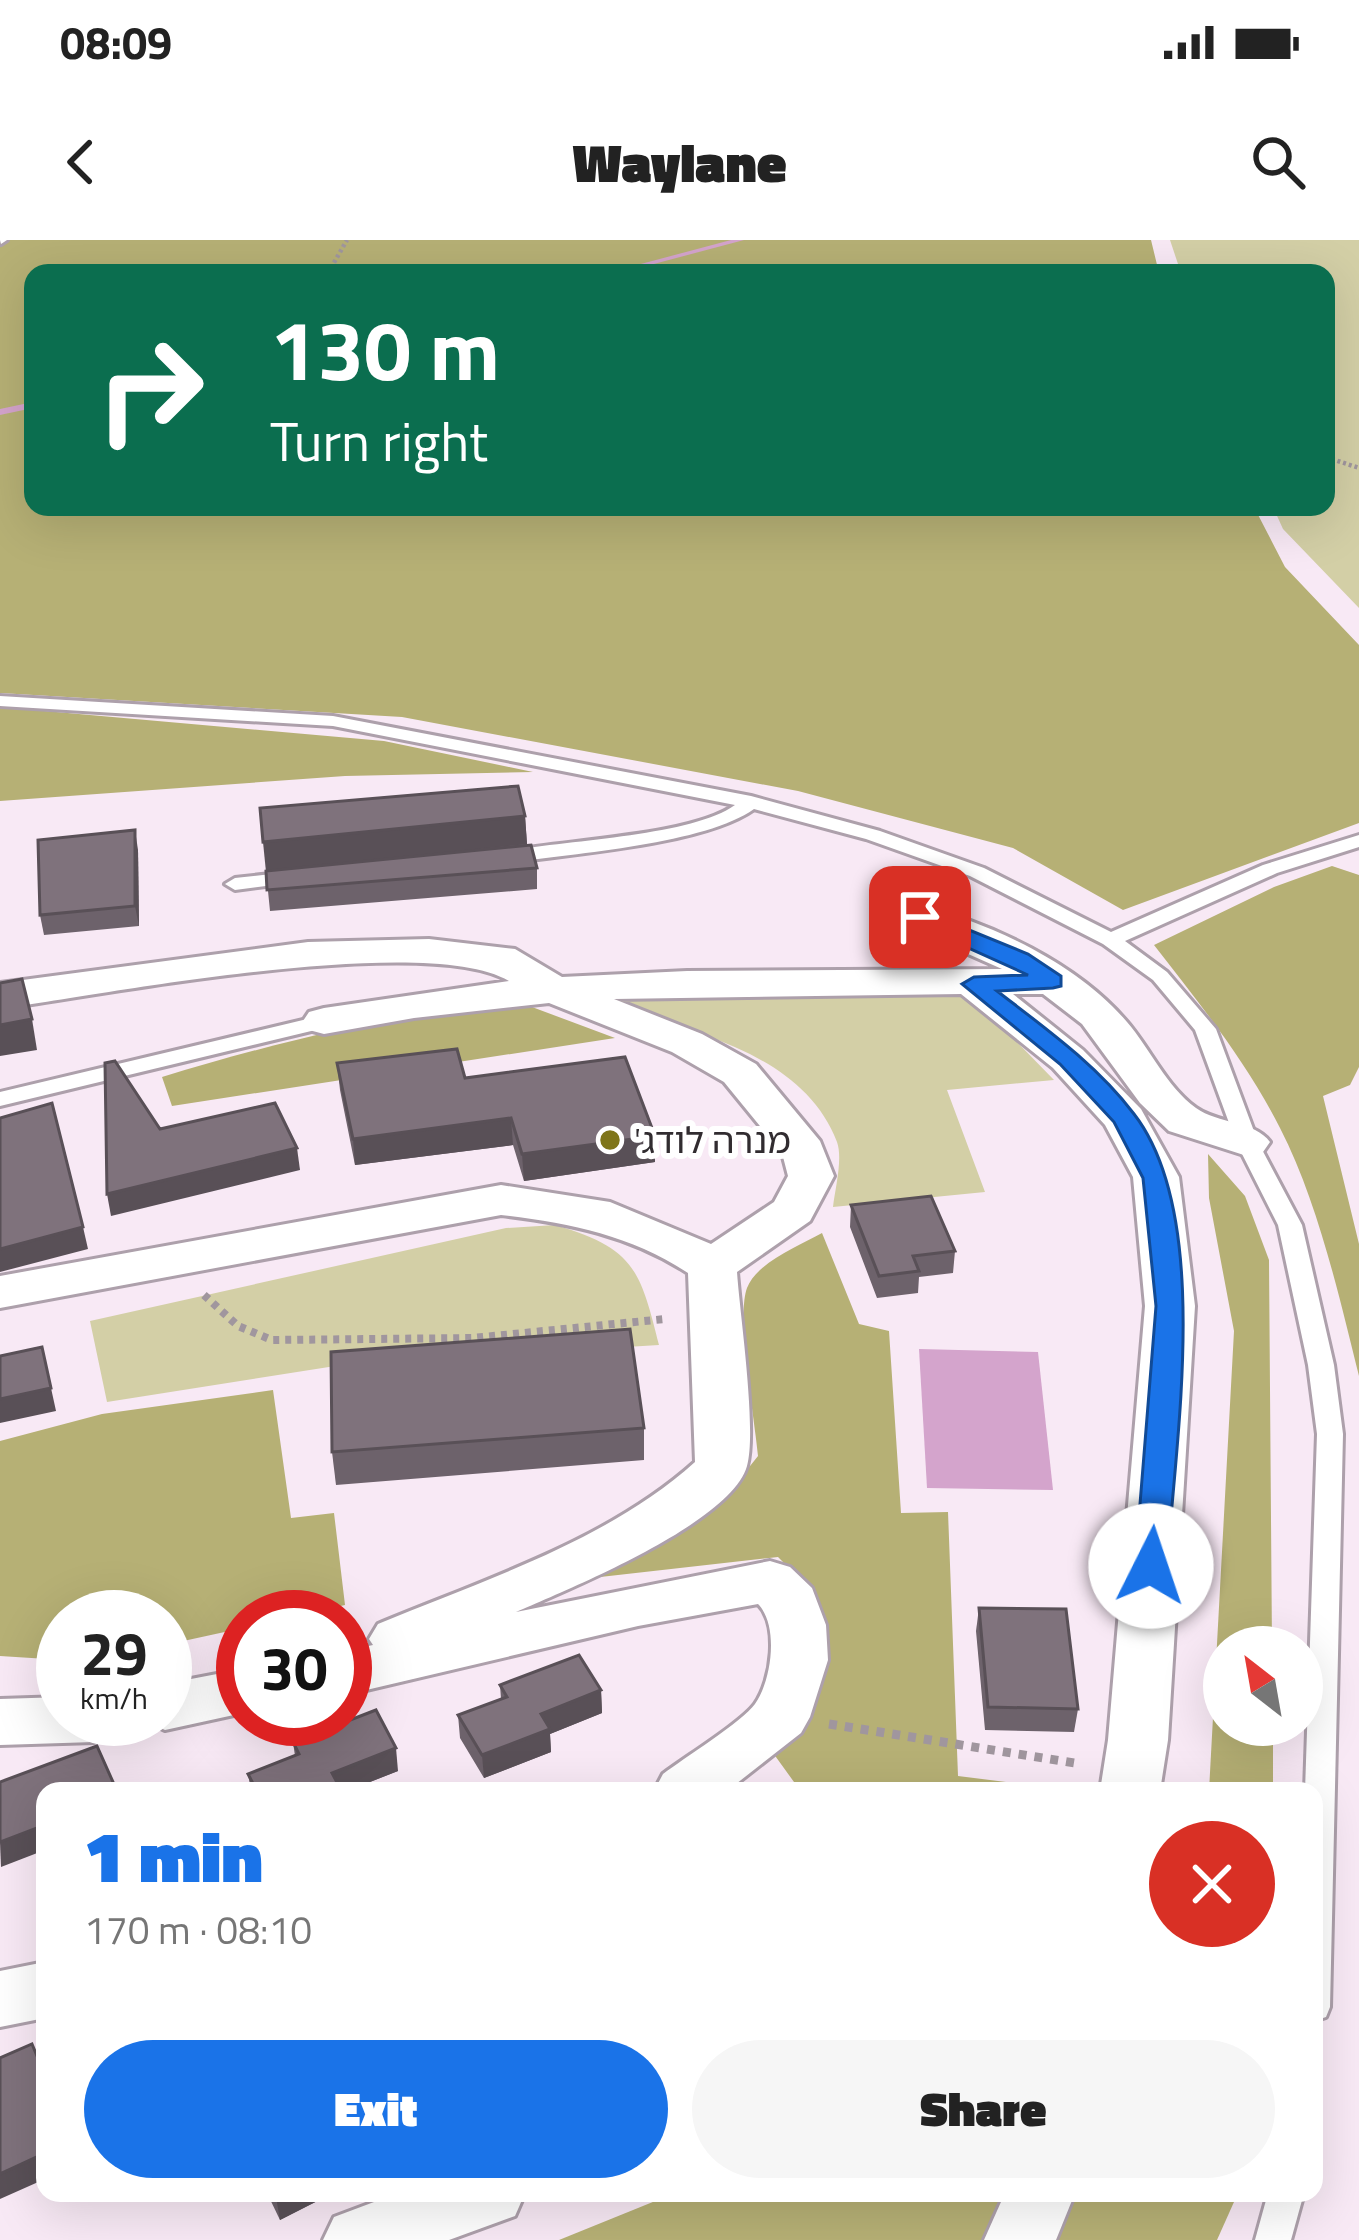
<!DOCTYPE html>
<meta charset="utf-8">
<style>
:root{--surface:#fff;--page:#f6f6f6;--text:#222;--muted:#767676;--accent:#1a73e8}
body{margin:0;font-family:"Titillium Web","Noto Sans Hebrew",sans-serif;background:var(--page);color:var(--text);height:100vh;display:flex;flex-direction:column;font-size:45px;white-space:nowrap}
*{box-sizing:border-box;margin:0}
p{font-size:39px;color:var(--muted)}
.icon{flex:none;width:66px;height:66px;fill:none;stroke:currentColor;stroke-width:2;stroke-linecap:round;stroke-linejoin:round}
.map{position:relative;flex:1;overflow:hidden}
.details{position:absolute;left:36px;top:1542px;width:1287px;height:420px;display:flex;flex-direction:column;background:var(--surface);border-radius:24px;box-shadow:0 12px 48px #0002}
.details>*{flex:none}
.hud{position:absolute;left:24px;top:24px;width:1311px;height:252px;border-radius:24px;box-shadow:0 12px 48px #0002;background:#0b6e4f;color:#fff;overflow:hidden}
.needle{width:78px;rotate:329deg}
.buttons{position:absolute;left:1203px;top:1386px;display:grid;gap:24px}
.buttons a{display:grid;place-items:center;width:120px;height:120px;border-radius:50%;background:var(--surface);box-shadow:0 12px 48px #0002;font-size:60px}
.speed{position:absolute;left:36px;top:1350px;display:flex;gap:24px;font-size:60px;font-weight:700;text-align:center}
.speed>*{display:grid;place-content:center;width:156px;height:156px;border-radius:50%;background:var(--surface);box-shadow:0 12px 48px #0002;line-height:1}
.speed small{font-size:30px;font-weight:400}
.speed .limit{border:18px solid #d22;background:#fff;color:#111}
.pin{position:absolute;display:grid;place-items:center;width:102px;height:102px;color:#fff;margin:-51px;border-radius:24px;box-shadow:0 6px 18px #0006}
.me{position:absolute;width:132px;margin:-66px;rotate:4deg;stroke-linejoin:round;filter:drop-shadow(0 0 9px #0008)}
.turn{display:flex;align-items:center;gap:42px;height:252px;padding:0 48px;font-size:54px}
.turn .icon{width:156px;height:156px;stroke-width:2.5}
.turn b{display:block;font-size:84px;line-height:102px}
.round{display:grid;place-items:center;flex:none;width:126px;height:126px;border-radius:63px;background:var(--page)}
.summary{display:flex;align-items:center;justify-content:space-between;height:204px;padding:0 48px}
h1{font-size:72px;font-weight:800;line-height:90px;color:var(--accent)}
.button{display:flex;gap:24px;margin-top:auto;padding:24px 48px}
.button a{flex:1;height:138px;border-radius:72px;background:var(--accent);color:#fff;font-size:48px;font-weight:800;line-height:138px;text-align:center}
.button a+a{background:var(--page);color:var(--text)}
.status{display:flex;justify-content:space-between;align-items:center;height:84px;padding:0 60px;background:var(--surface);direction:ltr}
.status svg{height:33px;fill:currentColor}
header{display:flex;justify-content:space-between;align-items:center;height:156px;padding:0 48px;background:var(--surface);font-size:54px;font-weight:800}
.map>svg:first-child{display:block}
.green{fill:#d3cfa6}
.forest{fill:#b6b075}
.water{fill:#d4a4cc}
.lines{fill:none;stroke-linecap:round;stroke-linejoin:round}
.stream{fill:#d4a4cc;fill-rule:evenodd}
.service-casing{stroke:#ada0ab;stroke-width:6}
.minor-casing{stroke:#ada0ab;stroke-width:6}
.path-far2{stroke:#a0969e;stroke-width:4.5;stroke-dasharray:3 3;stroke-linecap:butt}
.path-far1{stroke:#a0969e;stroke-width:8;stroke-dasharray:6 6;stroke-linecap:butt}
.path{stroke:#a0969e;stroke-width:9;stroke-dasharray:8 8;stroke-linecap:butt}
.service{fill:#fff;fill-rule:evenodd}
.minor{fill:#fff;fill-rule:evenodd}
.wall{fill:#6d626b}
.shaded-wall{fill:#595057}
.building{fill:#7f727c;stroke:#595057;stroke-width:3}
.route{fill:#1a73e8;stroke:#114b97;stroke-width:3}
.poi-dot{fill:#7f7519;stroke:#fff;stroke-width:4.5}
.labels{text-anchor:middle;stroke-width:12;stroke-linejoin:round;paint-order:stroke}
.poi-label{font-size:36px;fill:#312c30;stroke:#fff;text-anchor:start}
</style>
<div class="status"><b>08:09</b><svg viewBox="0 0 49 12"><path d="M0 12V9h3v3zM5 12V6h3v6zM10 12V3h3v9zM15 12V0h3v12zM26 1h20v11H26zM47 4h2v5h-2z"/></svg></div>
<header><svg class="icon" aria-label="back" viewBox="0 0 24 24"><path d="M15 5l-7 7 7 7"/></svg>Waylane<svg class="icon" aria-label="search" viewBox="0 0 24 24"><circle cx="10" cy="10" r="6"/><path d="M15 15l6 6"/></svg></header>
<div class="map">
<svg width="1359" height="2000" viewBox="0 0 1359 2000">
<rect width="100%" height="100%" fill="#f8e9f5"/>
<!-- green -->
<g class="green">
<path d="M1170,0H1359V368L1283,289L1273,267H1326V33H1181Z"/>
<path d="M705,750L973,757L1054,840L947,850L985,952L833,967C835,949 843,919 837,902C805,818 704,794 628,771L618,759Z"/>
<path d="M555,985C634,1008 640,1029 659,1105L348,1124L107,1162L90,1081L506,988Z"/>
</g>
<!-- forest -->
<g class="forest">
<path d="M0,0H1151L1159,33H33V267H1254L1285,327L1359,405V583L1123,670L1013,608L798,551L402,477L0,453Z"/>
<path d="M0,467L384,501L533,532L345,536L0,561Z"/>
<path d="M1332,626L1359,635V827L1350,845L1323,856L1359,1004V1136C1339,1056 1318,962 1280,888C1246,821 1200,764 1154,705L1274,647Z"/>
<path d="M532,767L615,798L172,866L162,837C285,800 404,769 532,767Z"/>
<path d="M1208,914L1245,956L1269,1020L1272,1407H1224V1485H1273V1551H1209L1234,1091L1209,958Z"/>
<path d="M822,993L859,1084L889,1091L901,1273L948,1272L958,1536L1078,1551H822L794,1542L768,1506L818,1402L817,1356L778,1317L556,1342L675,1291L723,1260L758,1216C755,1180 736,1077 747,1048C757,1022 799,1006 822,993Z"/>
<path d="M273,1150L291,1278L334,1273L345,1365L292,1377H243V1388L165,1405V1377H63V1420L0,1416V1201L102,1174Z"/>
<path d="M675,1953H1238L1217,2000H559Z"/>
</g>
<!-- water -->
<path class="water" d="M919,1109L1038,1112L1053,1250L927,1248Z"/>
<g class="lines">
<!-- stream -->
<g class="stream">
<path d="M731,0H744L620,33H607Z"/>
<path d="M33,162V168L0,175V169Z"/>
</g>
<!-- service casing -->
<g class="service-casing">
<g id="service">
<path d="M0,0H7L1,4Z"/>
<path d="M0,456L333,476L751,556L880,591L984,628L1111,692L1263,625L1359,595V607L1277,633L1125,701L1167,732L1216,789L1258,902L1302,985L1334,1125L1343,1194L1330,1767L1326,1777L1314,1781V1551H1305L1317,1194L1308,1125L1278,985L1236,902L1195,790L1153,740L1103,704L970,636L866,599L754,569C704,605 566,614 500,624L490,618L493,614C554,600 689,598 735,565L333,486L0,466Z"/>
<path d="M298,631L305,633V641L235,650L225,644L235,638Z"/>
<path d="M324,775L332,776L335,781L332,786L0,866V852Z"/>
<path d="M1268,1953H1304L1291,2000H1255Z"/>
</g>
</g>
<!-- minor casing -->
<g class="minor-casing">
<g id="minor">
<path d="M919,665C991,683 1078,724 1127,782C1151,810 1166,846 1196,868C1218,884 1255,881 1270,902L1263,912L1247,916L1169,891L1140,863L1082,784L1043,754H1013L1083,810L1141,869L1179,937L1195,1066L1168,1500L1160,1551H1100L1108,1500L1145,1066L1133,937L1105,885L1053,828L961,754L614,759L702,794L756,824L820,901L834,936L810,981L737,1032C740,1075 757,1190 747,1226C731,1283 569,1349 516,1372L770,1321L790,1327L812,1348L826,1385L828,1420L810,1477L801,1493L727,1551H654L663,1534C684,1518 742,1482 755,1464C772,1440 779,1385 758,1364L638,1386L345,1455V1411L373,1405L369,1399L378,1384C486,1339 607,1301 695,1222L688,1033C630,995 568,983 501,975L0,1068V1036L501,945L610,962L711,1004L774,962L788,936L782,913L724,842L672,812L549,763L414,778L324,794L309,790L303,781L309,772L324,768L509,741C427,692 104,754 0,769V743L308,702L429,699L515,709L562,737L687,731L1002,729L905,686L899,677L905,668Z"/>
<path d="M243,1429V1473L165,1490L142,1479H165V1444Z"/>
<path d="M63,1457V1479H124L115,1495L94,1502L0,1505V1459Z"/>
<path d="M45,1722V1778L0,1787V1731Z"/>
<path d="M398,1953H525L515,1976L449,2000H323L334,1977Z"/>
<path d="M1005,1953H1075L1056,2000H984Z"/>
</g>
</g>
<!-- path-far2 -->
<g class="path-far2">
<path d="M328,33L347,0"/>
<path d="M1326,217L1359,228"/>
</g>
<!-- path-far1 -->
<path class="path-far1" d="M204,1055L238,1086L272,1100L473,1098L665,1079"/>
<!-- path -->
<path class="path" d="M829,1484L1081,1524"/>
<!-- service -->
<use href="#service" class="service"/>
<!-- minor -->
<use href="#minor" class="minor"/>
</g>
<!-- wall -->
<g class="wall">
<path d="M525,576L527,604L537,628V649L270,671L266,631Z"/>
<path d="M138,610L139,686L44,695L40,675Z"/>
<path d="M337,823L465,838L655,896V922L524,941L513,905L355,925L340,850Z"/>
<path d="M851,965L955,1011L953,1033L919,1037L918,1053L877,1058L850,987Z"/>
<path d="M644,1188V1220L336,1245L332,1212Z"/>
<path d="M979,1368L1078,1469L1074,1492L985,1490L976,1391Z"/>
<path d="M500,1445L601,1450L602,1473L550,1494L551,1512L484,1538L460,1498L458,1475L501,1459Z"/>
<path d="M293,1502L398,1531L347,1551H251L248,1534L295,1516Z"/>
<path d="M267,1953H333L280,1980Z"/>
</g>
<!-- shaded-wall -->
<g class="shaded-wall">
<path d="M525,576L527,604L266,632L263,602Z"/>
<path d="M135,590L138,610L139,686L135,666Z"/>
<path d="M32,779L37,810L0,816V785Z"/>
<path d="M511,878L513,905L355,925L353,899Z"/>
<path d="M655,896V922L524,941L522,914Z"/>
<path d="M297,908L300,930L111,976L107,954Z"/>
<path d="M83,987L88,1009L0,1032V1009Z"/>
<path d="M51,1148L56,1171L0,1183V1159Z"/>
<path d="M601,1450L602,1473L550,1494L551,1512L484,1538L482,1515L541,1474Z"/>
<path d="M396,1508L398,1531L347,1551H332V1533Z"/>
<path d="M45,1585V1610L1,1627L0,1602Z"/>
<path d="M45,1913V1939L0,1959V1934Z"/>
<path d="M284,1953H333L280,1980L276,1957Z"/>
</g>
<!-- building -->
<g class="building">
<path d="M518,546L525,576L263,602L260,568Z"/>
<path d="M135,590V666L40,675L38,600Z"/>
<path d="M531,605L537,628L267,650L266,631Z"/>
<path d="M22,739L32,779L0,785V743Z"/>
<path d="M457,809L465,838L625,817L655,896L522,914L511,878L353,899L337,823Z"/>
<path d="M115,821L160,889L275,863L297,908L107,954L105,823Z"/>
<path d="M52,863L83,987L0,1009V878Z"/>
<path d="M931,956L955,1011L913,1016L919,1031L879,1036L851,965Z"/>
<path d="M630,1089L644,1188L332,1212L331,1112Z"/>
<path d="M42,1107L51,1148L0,1159V1116Z"/>
<path d="M979,1368L1066,1369L1078,1469L988,1467Z"/>
<path d="M579,1415L601,1450L541,1474L550,1489L482,1515L458,1475L507,1457L500,1445Z"/>
<path d="M376,1470L396,1508L332,1533L340,1548L332,1551H257L248,1534L299,1514L293,1502Z"/>
<path d="M97,1506L117,1551H45V1585L0,1602V1542Z"/>
<path d="M32,1804L42,1828L45,1826V1913L0,1934V1818Z"/>
</g>
<!-- route -->
<path class="route" d="M920,670L1028,714L1061,736V746L1053,748L997,751C1045,788 1097,825 1134,874C1213,976 1175,1202 1167,1326L1162,1334H1140L1135,1326L1156,1066L1143,938L1114,882L1060,824L962,744L974,737L1028,735L911,682L908,677Z"/>
<!-- markers -->
<circle class="poi-dot" cx="610" cy="900" r="12"/>
<g class="labels">
<!-- poi labels -->
<g class="poi-label">
<text x="634" y="913">'מנרה לודג</text>
</g>
</g>
</svg>
<div class="buttons">
<a><svg class="needle" viewBox="-14 -14 28 28"><path d="M0-13l5 13h-10z" fill="#e53935"/><path d="M0 13l5-13h-10z" fill="#767676"/></svg></a>
</div>
<div class="speed"><div>29<small>km/h</small></div><div class="limit">30</div></div>
<div class="pin" style="left:920px;top:677px;background:#d93025"><svg class="icon" aria-label="arrive" viewBox="0 0 24 24"><path d="M6 21V4h12l-3 4 3 4H6"/></svg></div>
<svg class="me" style="left:1151px;top:1326px" viewBox="-20 -20 40 40"><circle r="19" fill="#fff"/><path d="M0-13L10 11 0 6-10 11z" fill="#1a73e8"/></svg>
<div class="hud">
<div class="turn"><svg class="icon" aria-label="right" viewBox="0 0 24 24"><path d="M7 20v-9h11M14 6l5 5-5 5"/></svg><div><b>130 m</b>Turn right</div></div>
</div>
<section class="details">
<div class="summary"><div><h1>1 min</h1><p>170 m · 08:10</p></div><a class="round" style="background:#d93025;color:#fff"><svg class="icon" aria-label="close" viewBox="0 0 24 24"><path d="M6 6l12 12M18 6L6 18"/></svg></a></div>
<div class="button"><a>Exit</a><a>Share</a></div>
</section>
</div>
